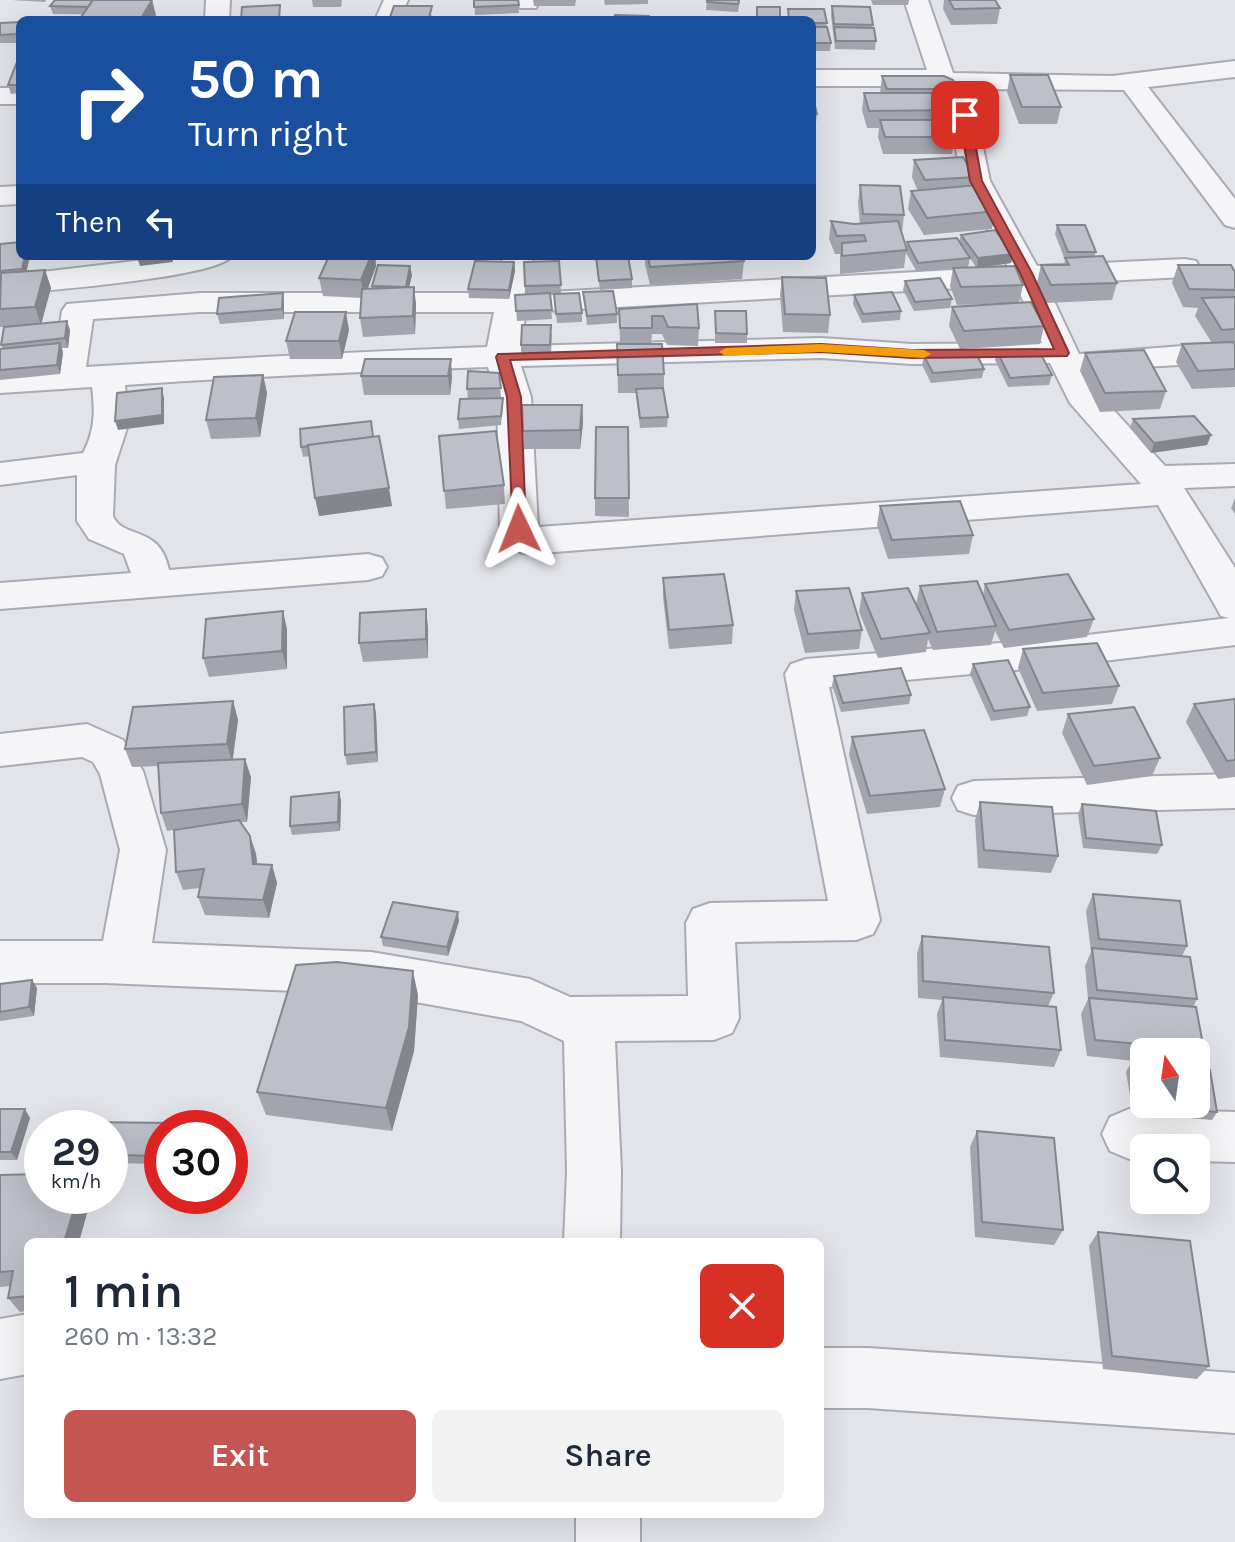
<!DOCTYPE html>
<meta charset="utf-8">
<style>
:root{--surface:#fff;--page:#f2f2f3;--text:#1f2937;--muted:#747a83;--accent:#c55551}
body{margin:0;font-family:Karla,sans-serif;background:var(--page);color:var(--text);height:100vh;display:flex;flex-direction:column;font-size:30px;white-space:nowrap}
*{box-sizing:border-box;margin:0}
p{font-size:26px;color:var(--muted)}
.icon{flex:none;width:44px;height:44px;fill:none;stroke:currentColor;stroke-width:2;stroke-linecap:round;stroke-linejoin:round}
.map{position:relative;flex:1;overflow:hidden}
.side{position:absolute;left:24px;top:1238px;width:800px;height:280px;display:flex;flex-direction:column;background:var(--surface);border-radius:12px;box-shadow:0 8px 32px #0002}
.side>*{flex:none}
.guide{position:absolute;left:16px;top:16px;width:800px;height:244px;border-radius:12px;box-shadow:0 8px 32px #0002;background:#1a4fa0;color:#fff;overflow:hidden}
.needle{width:52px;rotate:347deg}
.controls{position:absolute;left:1130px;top:1038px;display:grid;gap:16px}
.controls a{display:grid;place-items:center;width:80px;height:80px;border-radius:12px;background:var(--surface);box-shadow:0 8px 32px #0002;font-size:40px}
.speed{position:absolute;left:24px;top:1110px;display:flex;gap:16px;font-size:40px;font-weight:700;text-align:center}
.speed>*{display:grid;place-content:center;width:104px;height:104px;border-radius:50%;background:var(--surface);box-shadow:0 8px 32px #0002;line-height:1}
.speed small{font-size:20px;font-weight:400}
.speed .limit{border:12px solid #d22;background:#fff;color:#111}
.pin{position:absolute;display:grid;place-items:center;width:68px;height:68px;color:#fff;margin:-34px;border-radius:16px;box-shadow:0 4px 12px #0006}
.me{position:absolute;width:88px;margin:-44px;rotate:358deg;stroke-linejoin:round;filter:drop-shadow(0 0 6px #0008)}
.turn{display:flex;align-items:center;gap:28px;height:168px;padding:0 40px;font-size:36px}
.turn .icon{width:104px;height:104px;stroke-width:2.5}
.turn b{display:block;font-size:56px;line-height:68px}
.then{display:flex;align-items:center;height:76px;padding:0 40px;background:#0003;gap:16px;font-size:30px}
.round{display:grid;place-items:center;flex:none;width:84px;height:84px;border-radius:12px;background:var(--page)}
.summary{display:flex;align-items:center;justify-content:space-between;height:136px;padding:0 40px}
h1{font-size:48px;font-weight:600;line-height:60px}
.primary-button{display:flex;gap:16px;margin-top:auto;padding:16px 40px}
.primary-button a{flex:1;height:92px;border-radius:12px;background:var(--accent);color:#fff;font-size:32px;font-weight:600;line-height:92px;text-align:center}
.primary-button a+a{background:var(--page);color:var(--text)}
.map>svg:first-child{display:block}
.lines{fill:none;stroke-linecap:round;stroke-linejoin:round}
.minor-casing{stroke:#a8aab4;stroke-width:4}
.minor{fill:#f5f5f8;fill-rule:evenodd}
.wall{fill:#a3a4ad;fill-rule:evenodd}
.shaded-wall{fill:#84868d}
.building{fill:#bdbfc9;stroke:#84868d;stroke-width:2}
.route{fill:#c55551;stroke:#803735;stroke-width:2}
.slow{fill:#f59e0b}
</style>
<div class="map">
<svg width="1235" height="1542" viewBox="0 0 1235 1542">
<rect width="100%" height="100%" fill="#e2e4ea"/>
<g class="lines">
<!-- minor casing -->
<g class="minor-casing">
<g id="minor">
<path d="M206,0H230L229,20H205Z"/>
<path d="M384,0H408L399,20H375Z"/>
<path d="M516,0H540L536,8H520Z"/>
<path d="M904,0H928L953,73L1112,76L1235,61V77L1148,87L1235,199V228L1225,225L1124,90L964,89L973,100L990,181L1037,266L1185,259L1196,261L1200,268L1196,275L1185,277L1046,284L1079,354L1235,342V362L1087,370L1097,392L1165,466L1235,464V486L1184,488L1235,568V645L1071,665L829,687L880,920L873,934L856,940L735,942L739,1018L732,1033L714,1040L615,1041L621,1171L620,1242H564L567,1171L564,1041L521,1021L371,994L105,983H0V941H103L120,850L100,774L93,762L82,757L0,766V734L87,724L123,740L143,771L166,850L152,943L371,952L530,979L570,997L688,996L686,923L693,909L710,903L828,901L785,674L791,664L806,659L1071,637L1229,618L1221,616L1158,505L529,554L516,551L500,529L497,397L488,367C367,371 246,377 125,385L128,425L115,465L113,516C123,540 160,524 169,570L368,554L382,558L387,567L382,576L368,580L0,609V583L131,573L124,554L89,539L77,521V475L0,485V463L83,453C95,431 95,411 92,387L0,393V373L53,370L62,311L67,304L200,293H500L503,284L502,256H532L535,284L532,293L1008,267L962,181L947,102L933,86H812V70H927ZM1016,285L1042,343L912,344L821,338L520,346L526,312ZM200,312H494L487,347C354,352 220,359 86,367L93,319ZM821,358L912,364L1050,363L1070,403L1141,484L538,527L531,397L521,366Z"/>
<rect x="0" y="88" width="20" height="16"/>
<path d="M20,186V204L0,205V187Z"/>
<path d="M177,256H232C217,278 36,291 0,295V277Z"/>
<path d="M1235,774V808L974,815L958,810L952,798L958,786L974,781Z"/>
<path d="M1129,1109L1235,1112V1162L1196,1161V1148H1144V1159H1129L1110,1151L1102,1134L1110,1117Z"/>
<path d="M28,1314V1374L0,1379V1319Z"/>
<path d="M820,1348H868L1235,1373V1433L868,1408H820Z"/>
<rect x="576" y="1514" width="64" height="28"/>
</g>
</g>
<!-- minor -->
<use href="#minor" class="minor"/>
</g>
<!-- wall -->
<g class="wall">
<path d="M12,0H46L45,2Z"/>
<path d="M55,0L156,15L53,14L50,6Z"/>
<path d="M312,0H342L341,7H313Z"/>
<path d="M474,0H518L519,13L475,15Z"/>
<path d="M533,0H576L575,6H534Z"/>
<path d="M604,0H648V4L605,5Z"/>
<path d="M707,0H740L738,12L706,10Z"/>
<path d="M871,0H909L908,5H873Z"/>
<path d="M944,0H995L1000,8L997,24L951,25L943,9Z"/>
<path d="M832,6L873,25L872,28L876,41L875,50L835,49L831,15Z"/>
<path d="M788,9L827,23L826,27L831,43L830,51H812V20H788Z"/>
<path d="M432,15L431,20H390V17Z"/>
<path d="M20,22L19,43H0V23Z"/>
<path d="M20,62V93L11,94L8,85Z"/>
<path d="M1010,75L1061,107L1057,124H1019L1007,92Z"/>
<path d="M882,76L957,89L956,94L962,110L959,127H952L955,137L952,154H883L878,137L879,128H867L862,110L864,93H880Z"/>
<path d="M812,93L817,114L816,123H812Z"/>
<path d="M914,160L975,177L973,186L996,211L992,229L924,235L908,209L911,191H918L912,177Z"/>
<path d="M860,185L904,215L902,232L906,247L907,242L959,241L961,235L1013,254L1011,263L982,267L1023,285L1019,303L957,305L950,286L953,268L917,272L906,253L904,268L840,274V254H835L829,239L831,221L860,224L858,203ZM970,258L976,267H968Z"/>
<path d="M1057,225L1096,252L1094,257L1117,283L1112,300L1046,303L1037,283L1041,265H1064L1065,260L1055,234Z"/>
<path d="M0,244L30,256L26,271L45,270L51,288L41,323L70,330L68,348H62L63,353L60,374L0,380V349H3L1,345L8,327H0Z"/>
<path d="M329,256H375L376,266L368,289L372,288V286L412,275L409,287H414L416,305L415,334L363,337L360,318L362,298L323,296L319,278Z"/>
<path d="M595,256L632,279V288L600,290Z"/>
<path d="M645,256H742L744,261L742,279L650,285L645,264Z"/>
<path d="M559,261L561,294L582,313V322L557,323L554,295H550L552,319L517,321L515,295L525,294L524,262Z"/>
<path d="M514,262L515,271L509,299L469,298L468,289Z"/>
<path d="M1178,265L1235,272V387L1192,389L1176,362L1182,344L1212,343L1195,316L1198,308L1183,307L1172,283Z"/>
<path d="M782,277L830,315L828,333L783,332L780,295Z"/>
<path d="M905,281L952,299L950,308L914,311L903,290Z"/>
<path d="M583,292L617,314V323L587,325Z"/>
<path d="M854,295L901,311L900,320L862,323L853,304Z"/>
<path d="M284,303V319L220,324L217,314Z"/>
<path d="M697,304L699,328L698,346L667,345L662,334H652L651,344L664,374V392L668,417L667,427L640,428L636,393H618L617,344H620L619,309Z"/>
<path d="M952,307L1044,326L1040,344L960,349L949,326Z"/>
<path d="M715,311L747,334V343H715Z"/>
<path d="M349,330L342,359H290L286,341Z"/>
<path d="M552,334L551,354H521V345Z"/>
<path d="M997,351L1052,375L1049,385L1008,387L995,360Z"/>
<path d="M1085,353L1166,391L1160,409L1100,412L1080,371Z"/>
<path d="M924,356L984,369L982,378L931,383L922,365Z"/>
<path d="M365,359L452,377L450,395H364L361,376Z"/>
<path d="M499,373L501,397L468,399L467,389Z"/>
<path d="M263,375L267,393L260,437L211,439L206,420Z"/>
<path d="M503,398V407L501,425L459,429L458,419Z"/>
<path d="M522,405H582L583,423L580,449H524Z"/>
<path d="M1133,419L1211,435L1207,445L1151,453L1130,428Z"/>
<path d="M628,427L629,517L595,516V498Z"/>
<path d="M439,436L504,485L505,504L446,509Z"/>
<path d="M373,437L392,506L319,516L310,456L303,457L301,447Z"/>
<path d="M1235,498V514L1231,508Z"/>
<path d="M880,506L973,535L969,554L888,559L877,525Z"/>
<path d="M663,578L733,625L732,644L669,649L663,597Z"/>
<path d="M985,584L1094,619L1087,637L1004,648L995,631L991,645L933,650L928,639L926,652L878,658L859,612L862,593L916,604L920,586L983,595Z"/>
<path d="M796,591L862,630L859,649L805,653L794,610Z"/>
<path d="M283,611L287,630V669L209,677L203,658Z"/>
<path d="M428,627V658L363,662L359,643Z"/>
<path d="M1023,649L1119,686L1112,704L1037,711L1018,668Z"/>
<path d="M973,664L1030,707L1027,716L991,721L970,674Z"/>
<path d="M834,676L911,695L909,704L841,712L832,685Z"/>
<path d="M1235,699V777L1218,779L1186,722L1194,704Z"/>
<path d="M233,701L238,720L233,759L251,777L247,822H241L250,836L256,854L257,864L272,865L277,883L269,918L205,915L198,897L200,888L183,890L176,872L174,830L167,831L161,813L158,766L132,767L125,749Z"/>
<path d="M374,704L376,714L378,762L347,765L345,755Z"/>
<path d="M1068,714L1160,758L1152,776L1087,785L1062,733Z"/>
<path d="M852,737L945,789L940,807L867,814L849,755Z"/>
<path d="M339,792L341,801L340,831L292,835L290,826Z"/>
<path d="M980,802L1058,856L1051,873L978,868L975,820Z"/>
<path d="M1082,804L1162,845L1157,854L1083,848L1078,814Z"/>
<path d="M1093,894L1187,946L1182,956L1197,999L1193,1007L1204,1050L1196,1063V1052H1144V1062L1087,1056L1081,1014L1088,999L1085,966L1091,952L1086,911Z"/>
<path d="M459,921L448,956L383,946L381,937Z"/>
<path d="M922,936L1054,993L1048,1006L1061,1050L1054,1067L940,1057L937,1014L942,1000L918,998L917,954Z"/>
<path d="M32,980L37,988L34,1016L0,1021V984Z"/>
<path d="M418,995L414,1051L392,1131L266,1115L257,1092Z"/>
<path d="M1131,1063L1217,1112L1212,1120L1133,1113L1126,1072Z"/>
<path d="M0,1109L30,1118L17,1160H0Z"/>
<path d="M110,1128H162V1164L110,1163Z"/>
<path d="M977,1131L1063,1230L1054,1245L975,1237L970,1147Z"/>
<path d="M0,1175L28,1242V1311L20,1312L8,1298L10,1286L0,1287Z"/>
<path d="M1098,1232L1209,1366L1197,1379L1103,1369L1089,1246Z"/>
</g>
<!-- shaded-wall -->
<g class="shaded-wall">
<path d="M152,0L156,15L153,20H140Z"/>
<path d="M20,25V39L19,43L16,34Z"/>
<path d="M1013,254L1011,263L977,268L978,258Z"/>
<path d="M25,256H30L25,278L22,269Z"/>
<path d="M145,256H172L173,262L140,266L137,257Z"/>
<path d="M371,256H375L376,266L364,298L361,280Z"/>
<path d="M514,262L515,271L509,299V290Z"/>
<path d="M410,266L412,275L407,296L406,287Z"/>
<path d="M45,270L51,288L41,325L35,307Z"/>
<path d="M414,287L416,305L415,334L413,316Z"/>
<path d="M283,293L284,303V319L282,309Z"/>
<path d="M346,312L349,330L342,359L339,341Z"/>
<path d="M67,321L70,330L68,348L65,338Z"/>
<path d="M60,343L63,353L60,374L57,365Z"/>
<path d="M451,359L452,377L450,395L448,376Z"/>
<path d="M263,375L267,393L260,437L256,418Z"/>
<path d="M162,388L164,398V424L118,430L115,421Z"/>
<path d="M582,405L583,423L580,449V430Z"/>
<path d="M1211,435L1207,445L1151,453L1154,443Z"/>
<path d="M389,488L392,506L319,516L315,498Z"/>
<path d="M426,609L428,627V658L426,639Z"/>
<path d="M283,611L287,630V669L282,651Z"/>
<path d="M233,701L238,720L232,762L227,744Z"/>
<path d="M374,704L376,714L378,762L376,752Z"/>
<path d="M245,759L251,777L247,822L242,804Z"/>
<path d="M339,792L341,801L340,831L338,822Z"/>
<path d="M250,836L256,854L259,881L253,864Z"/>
<path d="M272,865L277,883L269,918L263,900Z"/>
<path d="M458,912L459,921L448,956L447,947Z"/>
<path d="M413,971L418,995L414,1051L392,1131L386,1108Z"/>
<path d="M32,980L37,988L34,1016L29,1007Z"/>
<path d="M25,1109L30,1118L17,1160L11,1152Z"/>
<path d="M78,1196H92L79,1242H64Z"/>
</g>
<!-- building -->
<g class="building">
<path d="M55,0H93L88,7L50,6Z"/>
<path d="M93,0H152L140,20H79Z"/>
<path d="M474,0H518L519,5L474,7Z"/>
<path d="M707,0H739L738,4L707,2Z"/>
<path d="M949,0H995L1000,8L954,9Z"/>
<path d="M280,5L279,20H241L242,7Z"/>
<path d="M394,6H432L429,18L390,17Z"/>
<path d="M832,6L870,7L873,25L834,24Z"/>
<rect x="757" y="7" width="23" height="13"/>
<path d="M788,9H824L827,23H812V20H789Z"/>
<path d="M615,15L649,16V20H614Z"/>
<path d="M20,22L16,34L0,35V23Z"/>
<path d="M812,27H827L831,43H812Z"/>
<path d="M834,27L874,28L876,41H836Z"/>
<path d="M17,62H20V85H8Z"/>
<path d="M1010,75H1048L1061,107H1022Z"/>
<path d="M882,76H944L953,80L957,89H887Z"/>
<path d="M812,93L817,114H812Z"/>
<path d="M864,93H955L962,110L869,111Z"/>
<path d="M880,120H950L955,137H885Z"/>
<path d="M963,157L975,177L925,180L914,160Z"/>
<path d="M860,185L900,186L904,215L863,214Z"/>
<path d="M978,185L996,211L927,218L911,191Z"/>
<path d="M831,221L854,224L898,221L907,250L842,256V243L866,241L864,235L837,236Z"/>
<path d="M1057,225H1085L1096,252H1068Z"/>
<path d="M995,230L1013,254L978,258L961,235Z"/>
<path d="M957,238L970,258L918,263L907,242Z"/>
<path d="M20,242V256H25L22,269L0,271V244Z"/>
<path d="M329,256H371L361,280L319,278Z"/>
<path d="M596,256H628L632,279L599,281Z"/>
<path d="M648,256H742L744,261L650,267Z"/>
<path d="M1103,256L1117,283L1051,285L1041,265H1069L1065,258Z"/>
<path d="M475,261L514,262L509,290L468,289Z"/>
<path d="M559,261L561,285L525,286L524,262Z"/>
<path d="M378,265L410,266L406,287L372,286Z"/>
<path d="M1178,265H1231L1235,272V290L1189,289Z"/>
<path d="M1015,266L1023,285L961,287L953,268Z"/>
<path d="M45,270L35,307L0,309L1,273Z"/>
<path d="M782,277L826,278L830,315L785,314Z"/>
<path d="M940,278L952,299L915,302L905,281Z"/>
<path d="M414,287L413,316L360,318L362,289Z"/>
<path d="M613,291L617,314L587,316L583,292Z"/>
<path d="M892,292L901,311L863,314L854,295Z"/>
<path d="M283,293L282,309L217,314L219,298Z"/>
<path d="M550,293L552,310L516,311L515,295Z"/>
<path d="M579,293L582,313L556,314L554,294Z"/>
<path d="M1235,297V329L1222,330L1202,298Z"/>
<path d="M1031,302L1044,326L964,331L952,307Z"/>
<path d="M697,304L699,328L668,327L663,316H652V328H620L619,309Z"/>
<path d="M715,311H746L747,334L716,333Z"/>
<path d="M295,312H346L339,341H286Z"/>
<path d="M67,321L65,338L1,345L4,327Z"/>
<path d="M522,325H551L550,345H521Z"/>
<path d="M1233,342L1235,345V369L1198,371L1182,344Z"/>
<path d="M60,343L57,365L0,370V349Z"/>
<path d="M617,344H662L664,374L618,375Z"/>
<path d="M1038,349L1052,375L1010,378L997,351Z"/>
<path d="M1144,350L1166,391L1105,393L1085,353Z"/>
<path d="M975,351L984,369L933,373L924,356Z"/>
<path d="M365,359H451L448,376H361Z"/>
<path d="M468,371L499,373L501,388L467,389Z"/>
<path d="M263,375L256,418L206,420L214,377Z"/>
<path d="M162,388V415L115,421L117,393Z"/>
<path d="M663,388L668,417L640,418L636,389Z"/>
<path d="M503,398L501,416L458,419L460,399Z"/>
<path d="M522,405H582L580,430L523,431Z"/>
<path d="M1194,416L1211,435L1154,443L1133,419Z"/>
<path d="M371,421L373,437L308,445L309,446L301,447L300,429Z"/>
<path d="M596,427H628L629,498H595Z"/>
<path d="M496,431L504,485L444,491L439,436Z"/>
<path d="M379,436L389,488L315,498L308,445Z"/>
<path d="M960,501L973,535L892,540L880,506Z"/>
<path d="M724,574L733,625L669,630L663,578Z"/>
<path d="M1068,574L1094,619L1009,630L985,584Z"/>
<path d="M977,581L996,626L937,632L920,586Z"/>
<path d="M849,588L862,630L808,634L796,591Z"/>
<path d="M908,588L930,633L881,639L862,593Z"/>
<path d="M426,609V639L359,643L360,613Z"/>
<path d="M283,611L282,651L203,658L206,619Z"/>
<path d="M1097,643L1119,686L1043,693L1023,649Z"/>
<path d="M1008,660L1030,707L994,711L973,664Z"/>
<path d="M901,668L911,695L843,703L834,676Z"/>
<path d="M1235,699V760L1227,761L1194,704Z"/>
<path d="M233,701L227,744L125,749L133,707Z"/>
<path d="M374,704L376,752L345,755L344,707Z"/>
<path d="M1134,707L1160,758L1094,766L1068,714Z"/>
<path d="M924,730L945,789L870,796L852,737Z"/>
<path d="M245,759L242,804L161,813L158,763Z"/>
<path d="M339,792L338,822L290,826L291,797Z"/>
<path d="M980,802L1052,807L1058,856L984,850Z"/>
<path d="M1082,804L1156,811L1162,845L1086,838Z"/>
<path d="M239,820L250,836L253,864L272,865L263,900L198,897L204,869L176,872L174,830Z"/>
<path d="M1093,894L1180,901L1187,946L1099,939Z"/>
<path d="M393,902L458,912L447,947L381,937Z"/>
<path d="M922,936L1049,947L1054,993L923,981Z"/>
<path d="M1092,948L1190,957L1197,999L1097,990Z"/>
<path d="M337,962L413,971L409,1027L386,1108L257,1092L296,965Z"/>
<path d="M32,980L29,1007L0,1012V984Z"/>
<path d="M943,997L1056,1007L1061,1050L945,1040Z"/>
<path d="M1089,998L1196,1007L1204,1050L1095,1040Z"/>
<path d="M1131,1063L1144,1064V1104H1196V1069L1210,1070L1217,1112L1138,1105Z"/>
<path d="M0,1109H25L11,1152H0Z"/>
<path d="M86,1122L172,1123L171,1128H162V1156L110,1155V1128H84Z"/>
<path d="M977,1131L1054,1138L1063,1230L982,1222Z"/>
<path d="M42,1174V1196H78L64,1242H28V1296L8,1298L13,1271L0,1272V1175Z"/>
<path d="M1098,1232L1190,1241L1209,1366L1112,1356Z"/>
</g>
<!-- route -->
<path class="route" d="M965,111L970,115L982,181L1032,273L1069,353L1067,356L912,358L821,352L510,360L521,397L526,529L519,534L513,532L507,397L496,357L498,354L821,344L912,350L1054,349L1020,273L970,181L959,115Z"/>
<!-- slow -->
<path class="slow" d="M821,344L924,350L931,354L924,358L821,352L726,356L719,352L726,348Z"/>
</svg>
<div class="controls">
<a><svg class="needle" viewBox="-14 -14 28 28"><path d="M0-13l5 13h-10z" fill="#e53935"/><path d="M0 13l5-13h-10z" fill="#747a83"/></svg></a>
<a><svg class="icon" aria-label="search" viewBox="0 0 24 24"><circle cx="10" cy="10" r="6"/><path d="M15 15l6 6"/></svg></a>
</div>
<div class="speed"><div>29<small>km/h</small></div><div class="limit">30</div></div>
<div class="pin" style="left:965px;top:115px;background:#d93025"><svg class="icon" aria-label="arrive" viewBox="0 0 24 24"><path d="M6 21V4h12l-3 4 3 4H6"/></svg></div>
<svg class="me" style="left:519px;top:529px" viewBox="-20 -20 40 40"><path d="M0-17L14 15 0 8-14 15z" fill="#c55551" stroke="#fff" stroke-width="4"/></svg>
<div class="guide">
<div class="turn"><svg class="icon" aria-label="right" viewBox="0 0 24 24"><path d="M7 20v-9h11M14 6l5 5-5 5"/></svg><div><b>50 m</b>Turn right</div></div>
<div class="then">Then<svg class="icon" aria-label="left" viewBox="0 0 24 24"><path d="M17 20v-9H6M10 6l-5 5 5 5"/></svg></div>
</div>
<section class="side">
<div class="summary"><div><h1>1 min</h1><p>260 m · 13:32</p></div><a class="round" style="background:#d93025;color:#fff"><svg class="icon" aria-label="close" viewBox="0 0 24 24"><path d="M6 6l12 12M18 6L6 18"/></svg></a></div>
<div class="primary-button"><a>Exit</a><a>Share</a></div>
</section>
</div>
